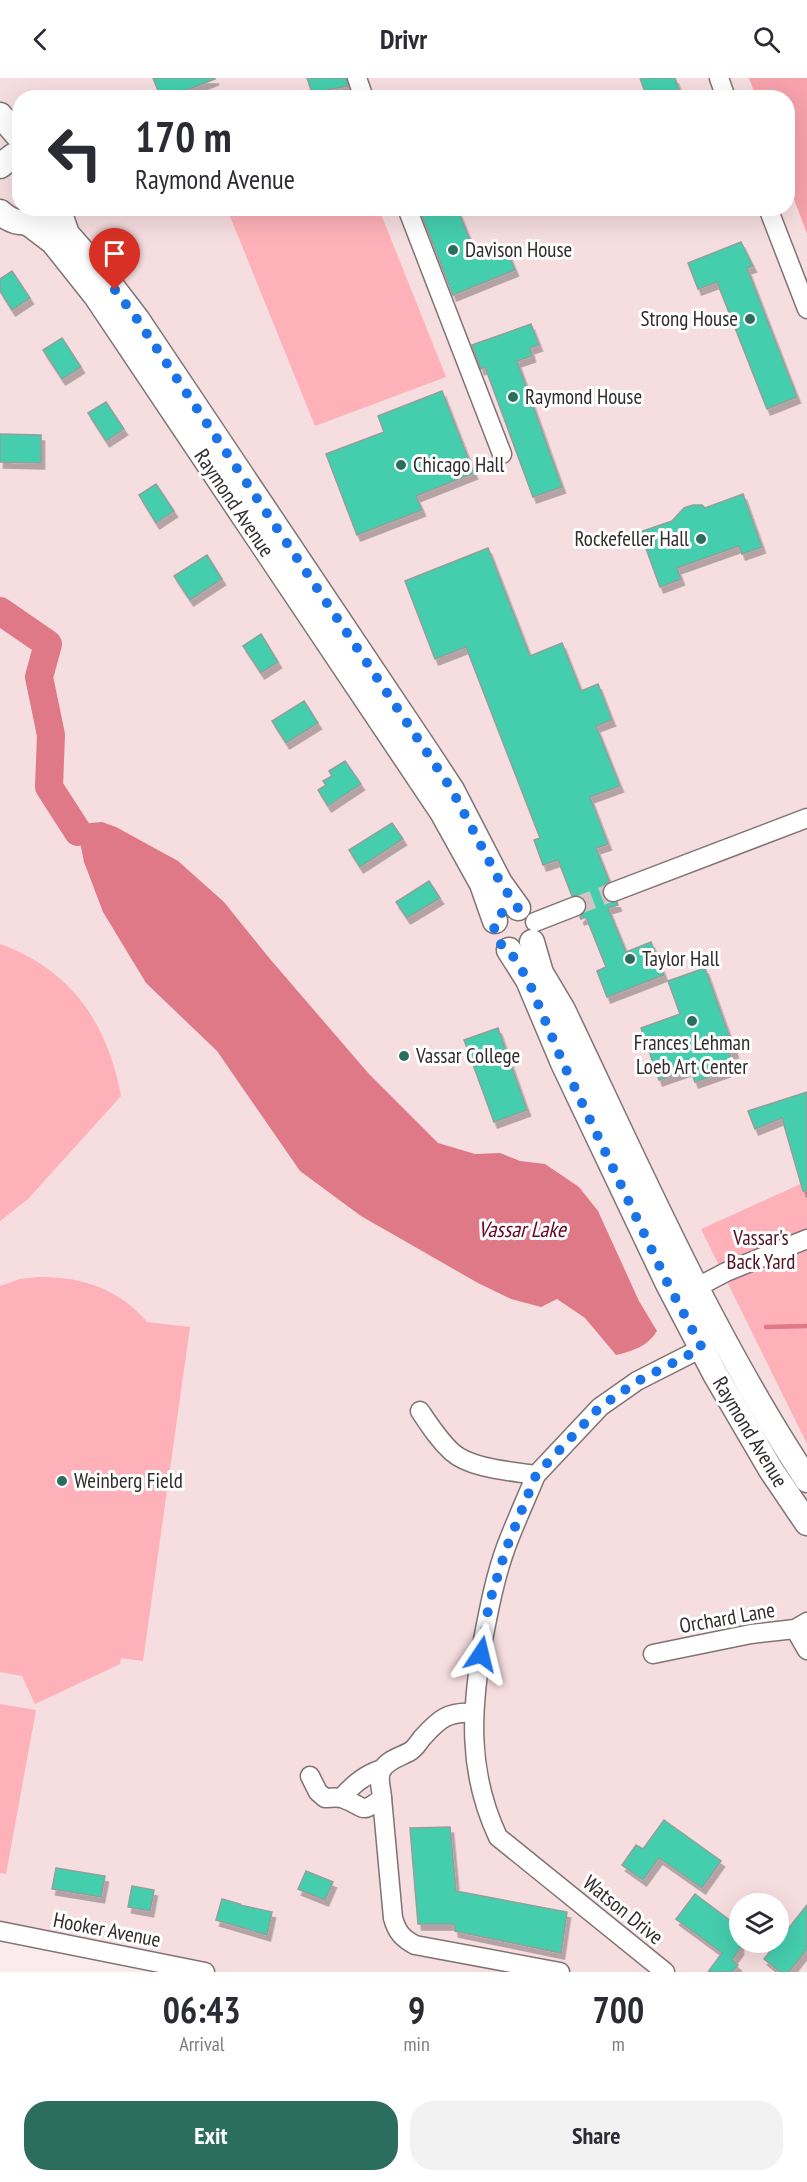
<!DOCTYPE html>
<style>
:root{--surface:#fff;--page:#f2f2f3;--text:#2b2b33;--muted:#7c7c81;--accent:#2c6e5d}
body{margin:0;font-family:"PT Sans Narrow",sans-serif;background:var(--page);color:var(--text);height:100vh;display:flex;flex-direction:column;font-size:22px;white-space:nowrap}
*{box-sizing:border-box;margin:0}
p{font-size:20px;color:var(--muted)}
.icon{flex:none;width:33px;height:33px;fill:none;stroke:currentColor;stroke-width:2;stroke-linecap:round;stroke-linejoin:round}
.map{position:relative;height:1894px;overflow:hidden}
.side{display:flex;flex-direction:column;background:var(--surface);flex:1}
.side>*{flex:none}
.top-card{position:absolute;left:12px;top:12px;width:783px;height:126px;border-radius:24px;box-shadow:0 6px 24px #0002;background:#fff;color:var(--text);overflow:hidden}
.controls{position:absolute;left:729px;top:1815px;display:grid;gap:12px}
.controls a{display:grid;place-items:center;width:60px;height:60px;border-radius:50%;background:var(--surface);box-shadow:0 6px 24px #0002;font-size:30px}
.pin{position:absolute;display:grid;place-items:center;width:51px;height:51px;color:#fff;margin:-62px -26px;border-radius:50% 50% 50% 0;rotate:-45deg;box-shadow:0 0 6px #0007}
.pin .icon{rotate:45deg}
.me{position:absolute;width:66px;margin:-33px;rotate:10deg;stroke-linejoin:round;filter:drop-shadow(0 0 4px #0008)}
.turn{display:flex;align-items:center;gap:21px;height:126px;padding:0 24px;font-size:27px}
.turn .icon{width:78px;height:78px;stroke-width:2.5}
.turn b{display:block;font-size:42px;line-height:51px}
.eta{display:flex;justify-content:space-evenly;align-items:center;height:102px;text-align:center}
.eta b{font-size:36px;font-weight:700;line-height:42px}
.action{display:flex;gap:12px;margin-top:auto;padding:12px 24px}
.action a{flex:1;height:69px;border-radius:24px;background:var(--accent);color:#fff;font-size:24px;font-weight:700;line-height:69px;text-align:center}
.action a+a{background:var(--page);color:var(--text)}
header{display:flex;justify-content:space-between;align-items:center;height:78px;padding:0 24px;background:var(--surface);font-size:27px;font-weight:700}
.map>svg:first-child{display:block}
.built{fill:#f6dddf;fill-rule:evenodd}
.green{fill:#feb1b9}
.forest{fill:#f7a2ac}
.water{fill:#df7987}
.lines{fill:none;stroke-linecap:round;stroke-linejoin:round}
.stream{stroke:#df7987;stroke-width:4.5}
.river{stroke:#df7987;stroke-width:28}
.building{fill:#44ceae;stroke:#91a09b;stroke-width:1.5;filter:url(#shadow)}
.minor-tunnel{stroke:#d3c5c6;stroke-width:18;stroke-dasharray:18 9;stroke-linecap:butt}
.minor-casing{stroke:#817374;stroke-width:21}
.major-casing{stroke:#817374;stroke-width:27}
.minor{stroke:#fff;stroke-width:18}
.major{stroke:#fff;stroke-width:24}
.route{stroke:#1a73e8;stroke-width:10;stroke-dasharray:0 18}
.poi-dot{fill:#2c6e5d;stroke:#fff;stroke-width:2}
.labels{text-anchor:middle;stroke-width:6;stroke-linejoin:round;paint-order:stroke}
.poi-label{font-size:21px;fill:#312b2b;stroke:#fff;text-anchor:start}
.street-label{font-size:21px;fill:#312b2b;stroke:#fff}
.park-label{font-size:21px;fill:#521221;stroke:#fff}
.water-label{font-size:22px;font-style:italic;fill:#660623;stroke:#fff}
</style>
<header><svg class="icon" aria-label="back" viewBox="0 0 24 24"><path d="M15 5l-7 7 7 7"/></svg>Drivr<svg class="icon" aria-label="search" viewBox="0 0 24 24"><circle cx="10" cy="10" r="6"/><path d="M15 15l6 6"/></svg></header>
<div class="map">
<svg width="807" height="1894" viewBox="0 0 807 1894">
<defs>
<filter id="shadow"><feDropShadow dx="3.5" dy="6" stdDeviation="0" flood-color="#0004"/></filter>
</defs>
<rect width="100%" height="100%" fill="#fcebed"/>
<!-- built -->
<path class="built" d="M0,0H807V1894H212L0,1852ZM20,20H788V130H20ZM740,1826H778V1864H740Z"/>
<!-- green -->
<g class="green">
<path d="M227,131H379L446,299L315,348Z"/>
<path d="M0,866C71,892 107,944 121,1018L28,1121L0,1143Z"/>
<path d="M807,1103V1366L701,1151Z"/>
<path d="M38,1199C80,1198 120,1211 147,1244L190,1249L143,1583L121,1580L120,1586L35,1626L22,1598L0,1594V1208L20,1201Z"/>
<path d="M0,1626L36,1632L6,1796L0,1795Z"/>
</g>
<!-- forest -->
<path class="forest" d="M749,0H807V156L788,105V20L756,19Z"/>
<!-- water -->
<path class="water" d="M102,744L116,749L178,783L224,824L270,881L369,996L438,1065L475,1076L500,1075L520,1083L545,1086L579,1109L598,1133L639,1223L657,1253C648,1268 633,1273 616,1277L585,1240L557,1221L541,1229L511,1221L478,1205L361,1138L300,1093L217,973L146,905L103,834L84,784L78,754L90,745Z"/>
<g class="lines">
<!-- stream -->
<path class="stream" d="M766,1249L807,1248"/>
<!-- river -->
<path class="river" d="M0,533L48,566L39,599L51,657L49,709L78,754"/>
</g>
<!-- building -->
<g class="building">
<path d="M153,0H215V1L187,12L190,20H161Z"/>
<path d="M307,0H346L348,8L312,15Z"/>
<path d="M640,0H675L682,20H647Z"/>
<path d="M419,130H457L476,177L493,170L495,174L506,170L515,192L453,217Z"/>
<path d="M741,164L753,188L747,190L797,319L767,331L717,204L698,211L688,185Z"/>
<path d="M12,193L30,220L12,232L0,213V201Z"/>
<path d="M531,246L539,267L530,270L532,278L517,283L562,409L533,419L485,289L481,291L472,267Z"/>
<path d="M62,260L81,289L62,301L43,272Z"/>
<path d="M442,313L474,395L416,418L422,432L357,457L326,376L384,354L378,338Z"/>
<path d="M106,324L124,351L106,363L88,335Z"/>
<path d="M0,356L41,357V385L0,384Z"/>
<path d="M156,406L174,433L156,445L139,417Z"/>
<path d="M743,416L762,469L742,476L739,468L677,490L681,501L660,509L640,454L672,443L684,430L693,427H702L705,430Z"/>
<path d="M488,470L530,578L562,565L581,613L598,606L612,642L596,648L620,708L590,719L608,766L596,770L609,803L604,807L602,817L606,823L617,824L618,827L608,830L626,874L651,864L664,897L607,919L597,893L606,889L586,839L581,841L580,839L587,830L586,823L578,817L572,818L558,782L543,787L534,762L540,760L466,569L435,581L405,503Z"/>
<path d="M207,477L222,501L190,522L174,498Z"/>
<path d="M261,556L278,584L261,595L243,568Z"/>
<path d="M304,623L318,645L286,665L272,643Z"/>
<path d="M345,683L361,706L328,728L318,712L326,707L323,703L332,698L329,693Z"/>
<path d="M392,745L403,761L360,789L349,772Z"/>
<path d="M429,803L440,820L407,840L396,824Z"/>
<path d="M705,890L735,974L729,975L735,990L695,1004L690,991L659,1002L641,950L680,936L668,903Z"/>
<path d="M498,950L527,1032L494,1044L464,962Z"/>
<path d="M807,1014V1113H803L782,1040L755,1051L748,1033Z"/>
<path d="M664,1742L721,1783L702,1810L659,1780L643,1802L622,1787L636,1767L643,1771Z"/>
<path d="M450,1749L456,1813L567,1834L561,1875L455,1853L454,1846H418L410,1750Z"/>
<path d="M56,1790L105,1798L101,1819L52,1811Z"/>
<path d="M306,1793L333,1804L325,1822L298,1811Z"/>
<path d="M132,1808L154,1812L150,1833L128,1829Z"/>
<path d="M695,1816L731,1843L740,1832V1871L732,1882L738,1887L732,1894H708L722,1875L676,1841Z"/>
<path d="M222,1821L240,1826V1827L272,1834L267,1857L216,1842Z"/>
<path d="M807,1827V1871L789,1894H780L764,1881Z"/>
</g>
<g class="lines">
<!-- minor-tunnel -->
<path class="minor-tunnel" d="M576,828L613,814"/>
<!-- minor casing -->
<g class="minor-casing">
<g id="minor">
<path d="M357,0L364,20"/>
<path d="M719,0L726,20"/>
<path d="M407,130L502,376"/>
<path d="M768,130L807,231"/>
<path d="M613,814L807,740"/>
<path d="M535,844L576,828"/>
<path d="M696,1207L707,1204L726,1194L807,1161"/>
<path d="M420,1333C430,1348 439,1362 452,1374C471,1391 512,1393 536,1397L600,1329L637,1303L702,1270"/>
<path d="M536,1397C526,1421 515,1445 506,1469C495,1499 489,1531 483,1562C471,1632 467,1693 498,1759L665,1894"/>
<path d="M795,1551L807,1572"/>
<path d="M653,1576L751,1556L795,1551L807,1544"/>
<path d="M310,1698L318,1714L325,1720C331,1720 338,1718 344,1721C366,1729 360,1737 382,1720C382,1713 377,1699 382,1692C387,1682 400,1679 409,1674C415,1671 418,1665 422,1660C439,1641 448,1633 474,1635"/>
<path d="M342,1719C354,1706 364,1697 382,1691"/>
<path d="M382,1720L393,1840C397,1854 402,1860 415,1867L560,1894"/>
<path d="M0,1853L205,1894"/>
</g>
</g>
<!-- major casing -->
<g class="major-casing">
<g id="major">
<path d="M0,37L20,60"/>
<path d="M0,88L13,78L20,77"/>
<path d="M58,130L67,156L104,198L137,241L427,674L452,712L500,805L518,830"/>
<path d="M0,134C13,146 26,147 42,141"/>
<path d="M28,145L53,164L96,218L442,734L482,806L495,843"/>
<path d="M532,864L541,895L563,932C639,1091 710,1255 807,1402"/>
<path d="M509,872L528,902L563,985L668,1206L715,1296L771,1392L807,1445"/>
</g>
</g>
<!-- minor -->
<use href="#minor" class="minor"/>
<!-- major -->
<use href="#major" class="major"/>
</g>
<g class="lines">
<!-- route -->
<path class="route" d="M115,212L137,241L452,712L500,804L518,830L507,831L498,838L494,848L495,858L503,869L509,872L528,902L563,985L668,1206L702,1270L638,1303L600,1329L536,1397L506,1471L489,1526L481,1576"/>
</g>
<!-- markers -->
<g class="poi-dot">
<circle cx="453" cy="172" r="6"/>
<circle cx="750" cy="241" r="6"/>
<circle cx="513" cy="319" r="6"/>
<circle cx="401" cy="387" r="6"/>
<circle cx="701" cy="461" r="6"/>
<circle cx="630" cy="881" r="6"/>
<circle cx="692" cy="943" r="6"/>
<circle cx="404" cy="978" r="6"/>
<circle cx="62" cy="1403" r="6"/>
</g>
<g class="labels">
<!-- poi labels -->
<g class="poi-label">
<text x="465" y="179">Davison House</text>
<text x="738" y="248" text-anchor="end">Strong House</text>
<text x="525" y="326">Raymond House</text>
<text x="413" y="394">Chicago Hall</text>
<text x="689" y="468" text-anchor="end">Rockefeller Hall</text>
<text x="642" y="888">Taylor Hall</text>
<text x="692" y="972" text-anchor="middle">Frances Lehman<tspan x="692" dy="24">Loeb Art Center</tspan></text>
<text x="416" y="985">Vassar College</text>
<text x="74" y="1410">Weinberg Field</text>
</g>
<!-- street labels -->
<g class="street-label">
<text transform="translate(234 425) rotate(56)" y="7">Raymond Avenue</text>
<text transform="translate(750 1354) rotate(59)" y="7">Raymond Avenue</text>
<text transform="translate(727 1540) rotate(-10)" y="7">Orchard Lane</text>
<text transform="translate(623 1832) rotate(39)" y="7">Watson Drive</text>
<text transform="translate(107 1852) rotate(11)" y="7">Hooker Avenue</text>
</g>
<!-- park labels -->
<g class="park-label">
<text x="761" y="1167">Vassar's<tspan x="761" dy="24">Back Yard</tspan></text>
</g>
<!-- water labels -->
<g class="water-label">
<text x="522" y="1159">Vassar Lake</text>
</g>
</g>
</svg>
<div class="controls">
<a><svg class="icon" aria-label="layers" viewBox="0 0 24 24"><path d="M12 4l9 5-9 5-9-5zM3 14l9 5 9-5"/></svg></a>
</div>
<div class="pin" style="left:115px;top:212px;background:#d93025"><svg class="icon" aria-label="arrive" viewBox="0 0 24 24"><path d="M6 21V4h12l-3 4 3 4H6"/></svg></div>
<svg class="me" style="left:481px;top:1576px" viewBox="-20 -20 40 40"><path d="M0-17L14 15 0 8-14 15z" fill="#1a73e8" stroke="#fff" stroke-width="4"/></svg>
<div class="top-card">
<div class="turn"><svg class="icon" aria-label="left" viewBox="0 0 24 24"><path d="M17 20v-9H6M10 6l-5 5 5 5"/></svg><div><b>170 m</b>Raymond Avenue</div></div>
</div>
</div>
<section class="side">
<div class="eta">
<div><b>06:43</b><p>Arrival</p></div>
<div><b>9</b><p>min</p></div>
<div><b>700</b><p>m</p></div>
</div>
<div class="action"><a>Exit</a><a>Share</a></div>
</section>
